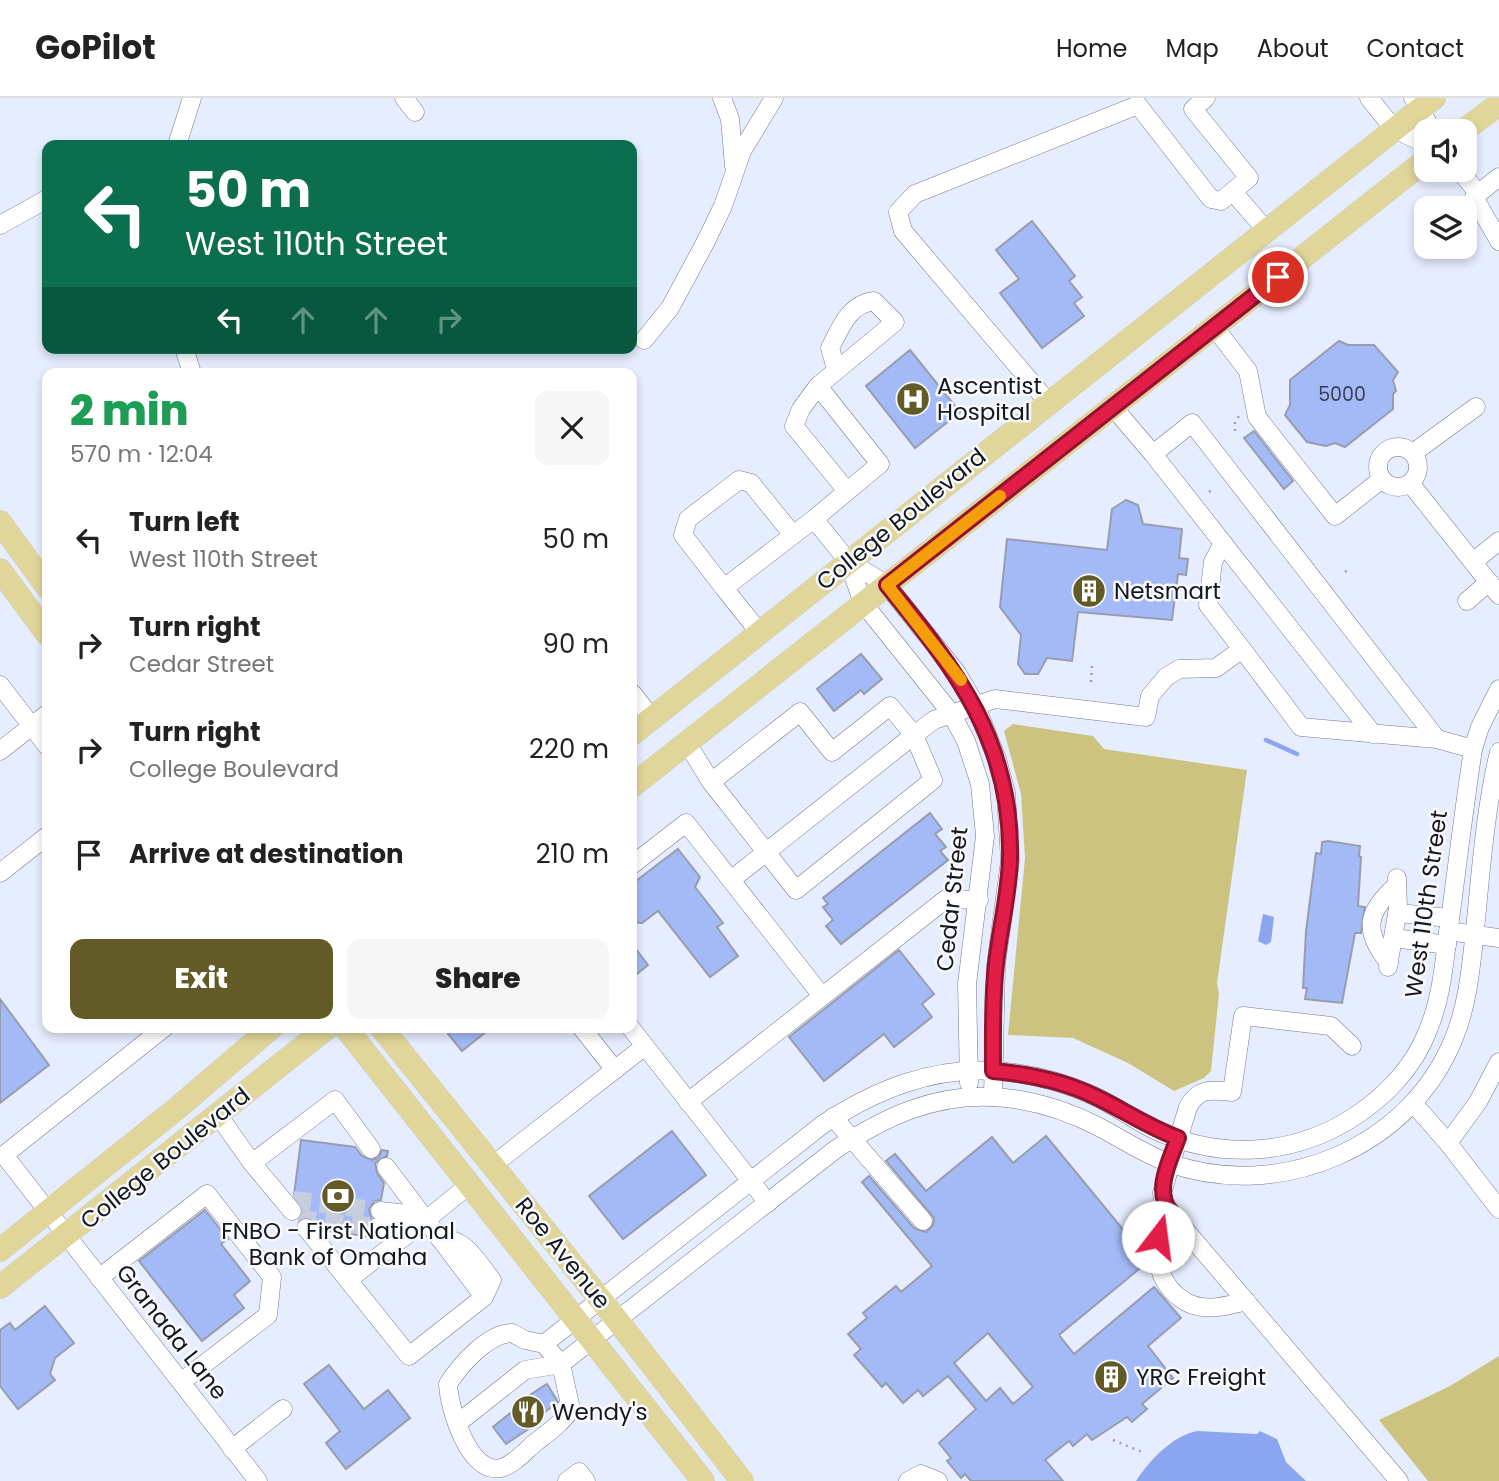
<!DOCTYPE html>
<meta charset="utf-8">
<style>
:root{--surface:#fff;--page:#f6f6f6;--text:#222;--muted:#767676;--line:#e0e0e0;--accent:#635b27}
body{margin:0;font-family:Poppins,sans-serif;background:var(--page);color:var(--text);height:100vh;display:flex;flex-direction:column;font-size:26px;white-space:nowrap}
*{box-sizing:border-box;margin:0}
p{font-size:23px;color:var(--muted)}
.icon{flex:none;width:38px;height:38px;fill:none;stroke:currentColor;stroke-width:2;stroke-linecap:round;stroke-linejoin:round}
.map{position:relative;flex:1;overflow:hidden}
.side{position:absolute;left:42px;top:270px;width:595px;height:665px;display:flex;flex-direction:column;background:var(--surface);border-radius:14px;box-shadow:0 4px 10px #0003}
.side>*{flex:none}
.hud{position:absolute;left:42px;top:42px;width:595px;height:214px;border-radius:14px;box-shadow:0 4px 10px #0003;background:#0b6e4f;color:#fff;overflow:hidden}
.buttons{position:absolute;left:1414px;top:21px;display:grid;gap:14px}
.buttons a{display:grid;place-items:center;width:63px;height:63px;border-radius:14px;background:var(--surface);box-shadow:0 4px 10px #0003;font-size:35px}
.pin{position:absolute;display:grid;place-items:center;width:60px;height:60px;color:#fff;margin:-30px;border:4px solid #fff;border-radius:50%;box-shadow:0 2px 7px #0007}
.me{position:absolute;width:77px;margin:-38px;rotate:15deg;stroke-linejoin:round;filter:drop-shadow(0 0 5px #0008)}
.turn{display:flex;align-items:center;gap:24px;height:147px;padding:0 28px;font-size:32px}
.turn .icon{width:91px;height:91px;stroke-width:2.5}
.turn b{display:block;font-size:49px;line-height:60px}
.lanes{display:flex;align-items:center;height:66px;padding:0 28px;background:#0003;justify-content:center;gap:35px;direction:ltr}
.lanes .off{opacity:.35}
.round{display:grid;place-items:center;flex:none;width:74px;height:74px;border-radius:14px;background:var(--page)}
.head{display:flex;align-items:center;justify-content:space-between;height:119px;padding:0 28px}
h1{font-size:42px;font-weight:800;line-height:52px;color:#1e9e55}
.primary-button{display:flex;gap:14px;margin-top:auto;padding:14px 28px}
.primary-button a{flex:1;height:80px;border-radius:14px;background:var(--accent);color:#fff;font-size:28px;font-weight:800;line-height:80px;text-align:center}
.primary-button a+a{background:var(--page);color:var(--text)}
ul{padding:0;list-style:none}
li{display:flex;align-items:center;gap:21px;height:105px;padding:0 28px}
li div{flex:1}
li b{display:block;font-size:26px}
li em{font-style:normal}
header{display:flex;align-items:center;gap:42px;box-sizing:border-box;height:98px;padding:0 35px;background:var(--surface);border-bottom:2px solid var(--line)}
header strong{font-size:33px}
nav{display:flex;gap:38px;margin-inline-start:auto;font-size:24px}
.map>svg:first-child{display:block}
.green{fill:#cdc380}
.water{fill:#8ca5ef}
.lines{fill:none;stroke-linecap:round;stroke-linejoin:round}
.stream{stroke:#8ca5ef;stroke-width:4.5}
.building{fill:#a4baf6;stroke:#979dae;stroke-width:2;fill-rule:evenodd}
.minor-tunnel{stroke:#c6cddc;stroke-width:18;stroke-dasharray:18 9;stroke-linecap:butt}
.minor-casing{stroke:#757b8b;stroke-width:19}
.major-casing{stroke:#d0d1d2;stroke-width:24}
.path{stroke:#9ba1ae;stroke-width:2.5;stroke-dasharray:2 5;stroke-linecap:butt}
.minor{stroke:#fff;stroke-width:18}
.major{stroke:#e0d699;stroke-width:23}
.route-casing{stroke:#92132f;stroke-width:18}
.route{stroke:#e11d48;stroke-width:12}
.slow{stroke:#f59e0b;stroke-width:12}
.labels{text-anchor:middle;stroke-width:5;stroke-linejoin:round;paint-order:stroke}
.number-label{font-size:19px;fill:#384053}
.poi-label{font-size:23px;fill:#14171d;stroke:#f9fafe;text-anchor:start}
.street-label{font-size:23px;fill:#14171d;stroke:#f9fafe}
</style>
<header>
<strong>GoPilot</strong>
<nav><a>Home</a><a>Map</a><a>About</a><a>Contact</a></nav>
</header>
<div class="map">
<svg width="1499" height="1383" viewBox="0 0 1499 1383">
<rect width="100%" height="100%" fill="#e6edfe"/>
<!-- green -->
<g class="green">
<path d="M1013,626L1093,638L1104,651L1247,672L1217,885L1219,896L1211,973L1204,980L1174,993L1128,965L1073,940L1008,937L1025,760L1021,696L1004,633Z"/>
<path d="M1499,1258V1383H1428L1379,1322L1450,1288Z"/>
</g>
<!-- water -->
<g class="water">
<path d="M1263,816L1274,819L1271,844L1266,847L1258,843Z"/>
<path d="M1197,1333L1257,1336L1260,1333L1277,1341L1286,1364L1306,1383H1136C1150,1362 1172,1338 1197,1333Z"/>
</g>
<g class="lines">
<!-- stream -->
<path class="stream" d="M1266,642L1297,656"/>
</g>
<!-- building -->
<g class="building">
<path d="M1032,123L1075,178L1069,183L1082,199L1074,205L1084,218L1042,250L1000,195L1019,181L996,152Z"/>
<path d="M1339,243L1348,247H1374L1398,274L1393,282L1396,293L1393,296V311L1345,349L1335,345L1326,348L1307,344L1285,317L1290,307V282Z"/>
<path d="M910,252L960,314L915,350L866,288Z"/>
<path d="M1254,333L1293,383L1284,391L1244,340Z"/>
<path d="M1126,402L1138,407L1143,426L1182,431L1179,460L1188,461L1186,477L1178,476L1172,522L1078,514L1072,563L1047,560L1038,576H1025L1018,566L1021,537L1000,509L1007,441L1107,452L1112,411Z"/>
<path d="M861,556L882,581L864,596L861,592L834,613L817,591Z"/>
<path d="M930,715L942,731L935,736L946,749L940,753L948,762L841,846L826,828L833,822L823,809L828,806L823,800Z"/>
<path d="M1328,743L1360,748L1359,758L1361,759L1358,808L1365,809L1361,835H1355L1342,905L1305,901L1307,890H1303L1306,833L1316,755L1321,756L1322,744Z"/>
<path d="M678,751L700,779L695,789L723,825L717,829L738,858L710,879L658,813L642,825L632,824V786Z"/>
<path d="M632,846L648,867L632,880Z"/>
<path d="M899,852L934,896L922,906L932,919L894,949L884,936L824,983L789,939Z"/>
<path d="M0,901L49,967L0,1005Z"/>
<path d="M457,929H492L462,953L448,936Z"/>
<path d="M672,1033L706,1077L623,1141L589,1098Z"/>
<path d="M1046,1038L1140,1152L1135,1156L1144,1167L1059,1237L1074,1256L1154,1189L1181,1220L1148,1248L1173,1280L1142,1306L1147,1311L1132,1324L1127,1319L1092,1342L1087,1336L1073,1348L1069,1343L1045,1362L1063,1383H971L965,1376L961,1380L947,1363L951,1360L939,1345L976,1311L948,1278L923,1298L918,1292L903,1305L886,1285L882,1289L854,1257L861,1251L848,1236L867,1220L863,1215L896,1188L901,1194L932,1168L862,1084L869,1078L914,1130L926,1134L933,1127L934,1120L886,1063L895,1056L926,1093L992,1039L1013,1065ZM988,1235L1033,1289L1013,1306L1000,1290L986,1303L954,1265Z"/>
<path d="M301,1042L355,1049L362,1058L372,1062L378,1060L382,1052L388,1053L387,1058L375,1065L377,1075L384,1085L381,1102L375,1103L369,1111L371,1120L367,1133L373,1139L323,1132L311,1120H300L303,1110L294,1097Z"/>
<path d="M205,1112L228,1141L221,1146L250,1183L234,1197L244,1210L202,1243L139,1163Z"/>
<path d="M45,1208L74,1245L55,1260L50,1276L55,1282L18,1311L0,1288V1232L10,1225L15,1232Z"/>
<path d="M329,1267L364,1311L388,1292L410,1320L346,1371L326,1345L340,1333L304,1286Z"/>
<path d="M547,1286L558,1304L537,1320L539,1322L533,1328L506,1346L493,1329L518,1309L516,1306Z"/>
</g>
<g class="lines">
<!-- minor-tunnel -->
<g class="minor-tunnel">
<path d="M293,1102L380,1113"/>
<path d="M298,1121L378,1129"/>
</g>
<!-- minor casing -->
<g class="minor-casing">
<g id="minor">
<path d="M404,0L415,14"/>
<path d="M722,0L730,21L734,68"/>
<path d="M1369,0L1394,31L1426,46"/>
<path d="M1413,0L1421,10L1431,33"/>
<path d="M177,47L192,0"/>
<path d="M1459,72L1478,95"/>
<path d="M1499,79L1474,99L1499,143"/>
<path d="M1234,95L1266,132"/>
<path d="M0,127L47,101"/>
<path d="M1215,230L1248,273L1257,319L1335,418L1382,381"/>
<path d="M644,242L670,210L705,145L723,108L742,53L774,0"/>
<path d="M184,250L192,275"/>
<path d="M818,288L895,224L874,203C849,206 841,229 830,250L836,271"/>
<path d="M1048,304L903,133L898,114L915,96L1138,7L1211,101L1221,103L1249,80L1193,11L1206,0"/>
<path d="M1113,309L1153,356"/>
<circle cx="1398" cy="369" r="20"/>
<path d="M1413,355L1476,309"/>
<path d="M1410,385L1499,497"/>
<path d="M814,421L880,366L818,288L801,311L794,328L847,393"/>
<path d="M1223,445L1213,464L1208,507L1242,551"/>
<path d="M848,463L863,505L951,615L966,643L980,686L985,738L967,886L969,985"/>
<path d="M1473,464L1499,443"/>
<path d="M724,490L683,437L688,421L739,382L751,385L793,437"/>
<path d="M1467,503L1489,484"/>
<path d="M759,534L724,490L814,421L848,463L887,487L957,575L975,606L997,661L1006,695L1010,763L996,867L993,999"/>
<path d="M0,587L47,648"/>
<path d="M632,595L652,620"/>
<path d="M1373,636L1153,356L1192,325L1437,641"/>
<path d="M687,645L711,684L796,792L933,682L914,637L934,622L995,601L1146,619L1150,598L1166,579L1179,571L1216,570L1242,551L1301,629L1437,641L1473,651"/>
<path d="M0,653L47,616"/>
<path d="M711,684L800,614L832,654L890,608L914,637L731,782"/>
<path d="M632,767L686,725L822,898"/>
<path d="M0,775L47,738"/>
<path d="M1398,815L1450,820"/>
<path d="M1448,833L1499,840"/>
<path d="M1394,840L1447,847"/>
<path d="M1389,865C1363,833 1366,814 1397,787"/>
<path d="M1388,869L1398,810L1397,780"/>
<path d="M165,929L4,1057L258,1383"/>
<path d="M581,929L615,972"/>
<path d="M630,929L768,1105"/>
<path d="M1352,948L1331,928L1243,918L1232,994C1212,992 1199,989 1188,1009L1162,1095L1164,1107L1399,1383"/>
<path d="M688,1004L946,801L979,802"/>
<path d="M1413,1005L1448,1045L1499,1111"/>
<path d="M218,1017L252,1065L335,1002L371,1051"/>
<path d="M833,1019L923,1123"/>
<path d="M1448,1045L1478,1004L1499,964"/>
<path d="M252,1065L292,1113"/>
<path d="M493,1067L645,948"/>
<path d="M386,1069L426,1122"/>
<path d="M380,1113L407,1116L417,1111"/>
<path d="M1171,1114C1149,1142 1153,1185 1186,1204C1204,1214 1228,1208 1246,1203"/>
<path d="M426,1122L348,1182L409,1258L484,1199L426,1122L469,1087"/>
<path d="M378,1129L401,1132L416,1126"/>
<path d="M306,1130L348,1182"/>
<path d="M440,1141C466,1139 477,1164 492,1182L484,1199"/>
<path d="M99,1180L207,1096L272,1179L268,1217L181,1284"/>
<path d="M512,1235L525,1242L544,1246L561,1266L571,1311C562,1325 549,1334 536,1344C526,1352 514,1367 501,1370C469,1377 449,1310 448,1286C461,1266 487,1236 512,1235Z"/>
<path d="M544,1246L822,1027C875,992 931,969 995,973C1028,975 1063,984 1092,997C1115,1007 1135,1023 1157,1033C1220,1061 1290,1058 1349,1022C1383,1001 1414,970 1428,932C1442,899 1444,864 1449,829C1457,770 1464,710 1473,651L1480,629L1499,591"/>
<path d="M458,1325L525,1272L561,1266L836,1051C885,1019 933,996 993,999C1029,1001 1066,1012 1099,1029C1122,1041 1144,1056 1169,1065C1279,1104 1410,1050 1454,940C1468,906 1471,868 1475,832C1481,772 1485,712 1499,654"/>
<path d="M232,1351L283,1311"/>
<path d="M567,1383L579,1374L586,1383"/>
<path d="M908,1383L921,1376L938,1383"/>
</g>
</g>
<!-- major casing -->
<g class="major-casing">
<g id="major">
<path d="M1463,33L1499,6"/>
<path d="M0,424L47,489"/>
<path d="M0,472L47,536"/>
<path d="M632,636L1434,0"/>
<path d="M632,688L1426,62"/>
<path d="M345,929L703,1383"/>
<path d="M381,929L617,1222L742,1383"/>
<path d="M0,1152L175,1012L272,929"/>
<path d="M0,1189L328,929"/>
</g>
</g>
<!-- path -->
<g class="path">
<path d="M1235,333V324L1239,318"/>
<path d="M1209,394L1213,391"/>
<path d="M1345,474L1349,471"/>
<path d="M1091,584L1092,566"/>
<path d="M1113,1342L1142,1354"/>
</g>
<!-- minor -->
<use href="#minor" class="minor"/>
<!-- major -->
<use href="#major" class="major"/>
</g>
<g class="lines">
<!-- route casing -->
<g class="route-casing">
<path id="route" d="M1158,1139L1159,1128L1171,1114C1153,1094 1170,1062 1178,1040C1148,1029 1122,1011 1094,998C1063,983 1027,976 993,973C993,937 992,901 996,866C1000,831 1009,796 1010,761C1013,645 956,571 887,487L1278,179"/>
</g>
<!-- route -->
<use href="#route" class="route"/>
<!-- slow -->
<path class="slow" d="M961,582L887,487L1000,398"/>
</g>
<!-- icons -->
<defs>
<g id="hospital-disc" transform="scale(1.75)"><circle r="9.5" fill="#635b27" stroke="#f9fafe"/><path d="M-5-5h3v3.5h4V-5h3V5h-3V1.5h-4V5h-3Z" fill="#fff"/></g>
<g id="building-disc" transform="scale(1.75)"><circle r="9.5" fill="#635b27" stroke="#f9fafe"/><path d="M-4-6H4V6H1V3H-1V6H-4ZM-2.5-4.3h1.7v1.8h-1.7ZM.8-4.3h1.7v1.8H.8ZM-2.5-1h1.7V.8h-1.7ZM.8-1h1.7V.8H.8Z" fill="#fff"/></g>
<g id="bank-disc" transform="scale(1.75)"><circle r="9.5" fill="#635b27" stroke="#f9fafe"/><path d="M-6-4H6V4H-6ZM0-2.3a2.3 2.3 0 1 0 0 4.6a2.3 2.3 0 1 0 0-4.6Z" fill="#fff"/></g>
<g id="restaurant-disc" transform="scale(1.75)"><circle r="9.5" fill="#635b27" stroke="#f9fafe"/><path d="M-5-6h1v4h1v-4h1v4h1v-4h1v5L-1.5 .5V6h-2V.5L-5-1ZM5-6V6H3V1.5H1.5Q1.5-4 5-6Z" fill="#fff"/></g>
</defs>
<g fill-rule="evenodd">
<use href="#hospital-disc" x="913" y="301"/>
<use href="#building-disc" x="1089" y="493"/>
<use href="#bank-disc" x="338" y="1098"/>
<use href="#building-disc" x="1111" y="1279"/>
<use href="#restaurant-disc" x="528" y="1314"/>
</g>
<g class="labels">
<!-- number labels -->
<g class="number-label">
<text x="1342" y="303">5000</text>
</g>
<!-- poi labels -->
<g class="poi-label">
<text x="937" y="296">Ascentist<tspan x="937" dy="26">Hospital</tspan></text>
<text x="1114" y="501">Netsmart</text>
<text x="338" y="1141" text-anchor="middle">FNBO - First National<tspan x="338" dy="26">Bank of Omaha</tspan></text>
<text x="1136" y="1287">YRC Freight</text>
<text x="552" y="1322">Wendy's</text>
</g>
<!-- street labels -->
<g class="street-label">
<text transform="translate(901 421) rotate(-39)" y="8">College Boulevard</text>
<text transform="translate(952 801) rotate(-84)" y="8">Cedar Street</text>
<text transform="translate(1426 806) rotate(-82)" y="8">West 110th Street</text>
<text transform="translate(165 1060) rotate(-39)" y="8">College Boulevard</text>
<text transform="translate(563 1155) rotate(51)" y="8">Roe Avenue</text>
<text transform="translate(172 1234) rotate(52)" y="8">Granada Lane</text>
</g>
</g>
</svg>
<div class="buttons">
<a><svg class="icon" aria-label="sound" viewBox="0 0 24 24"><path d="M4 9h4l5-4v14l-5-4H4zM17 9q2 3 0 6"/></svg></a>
<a><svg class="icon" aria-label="layers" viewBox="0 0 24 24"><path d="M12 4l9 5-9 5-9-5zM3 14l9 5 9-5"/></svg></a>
</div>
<div class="pin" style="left:1278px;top:179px;background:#d93025"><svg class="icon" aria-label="arrive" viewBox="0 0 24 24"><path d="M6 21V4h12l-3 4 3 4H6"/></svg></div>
<svg class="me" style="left:1158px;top:1139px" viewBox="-20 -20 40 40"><circle r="19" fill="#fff"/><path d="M0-13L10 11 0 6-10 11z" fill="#e11d48"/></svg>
<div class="hud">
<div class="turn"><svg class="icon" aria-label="left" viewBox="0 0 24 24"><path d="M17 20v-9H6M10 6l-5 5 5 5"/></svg><div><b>50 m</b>West 110th Street</div></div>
<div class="lanes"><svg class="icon" aria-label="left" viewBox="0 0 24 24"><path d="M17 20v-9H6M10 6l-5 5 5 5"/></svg><svg class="icon off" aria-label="ahead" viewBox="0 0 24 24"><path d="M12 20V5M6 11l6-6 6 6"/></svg><svg class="icon off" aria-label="ahead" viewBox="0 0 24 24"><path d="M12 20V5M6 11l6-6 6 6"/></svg><svg class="icon off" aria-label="right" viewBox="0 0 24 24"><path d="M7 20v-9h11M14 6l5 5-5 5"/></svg></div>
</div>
<section class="side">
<div class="head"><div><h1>2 min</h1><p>570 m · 12:04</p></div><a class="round"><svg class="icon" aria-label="close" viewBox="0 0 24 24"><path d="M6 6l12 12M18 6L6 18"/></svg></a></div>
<ul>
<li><svg class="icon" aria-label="left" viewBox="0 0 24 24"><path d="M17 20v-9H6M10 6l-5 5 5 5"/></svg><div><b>Turn left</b><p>West 110th Street</p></div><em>50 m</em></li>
<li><svg class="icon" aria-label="right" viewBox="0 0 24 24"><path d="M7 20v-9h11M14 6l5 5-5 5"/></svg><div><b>Turn right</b><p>Cedar Street</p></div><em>90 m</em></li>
<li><svg class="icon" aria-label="right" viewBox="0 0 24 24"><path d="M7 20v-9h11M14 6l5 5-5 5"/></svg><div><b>Turn right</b><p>College Boulevard</p></div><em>220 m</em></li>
<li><svg class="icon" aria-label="arrive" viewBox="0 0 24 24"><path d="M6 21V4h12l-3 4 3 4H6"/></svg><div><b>Arrive at destination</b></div><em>210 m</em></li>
</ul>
<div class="primary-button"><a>Exit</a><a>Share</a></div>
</section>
</div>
